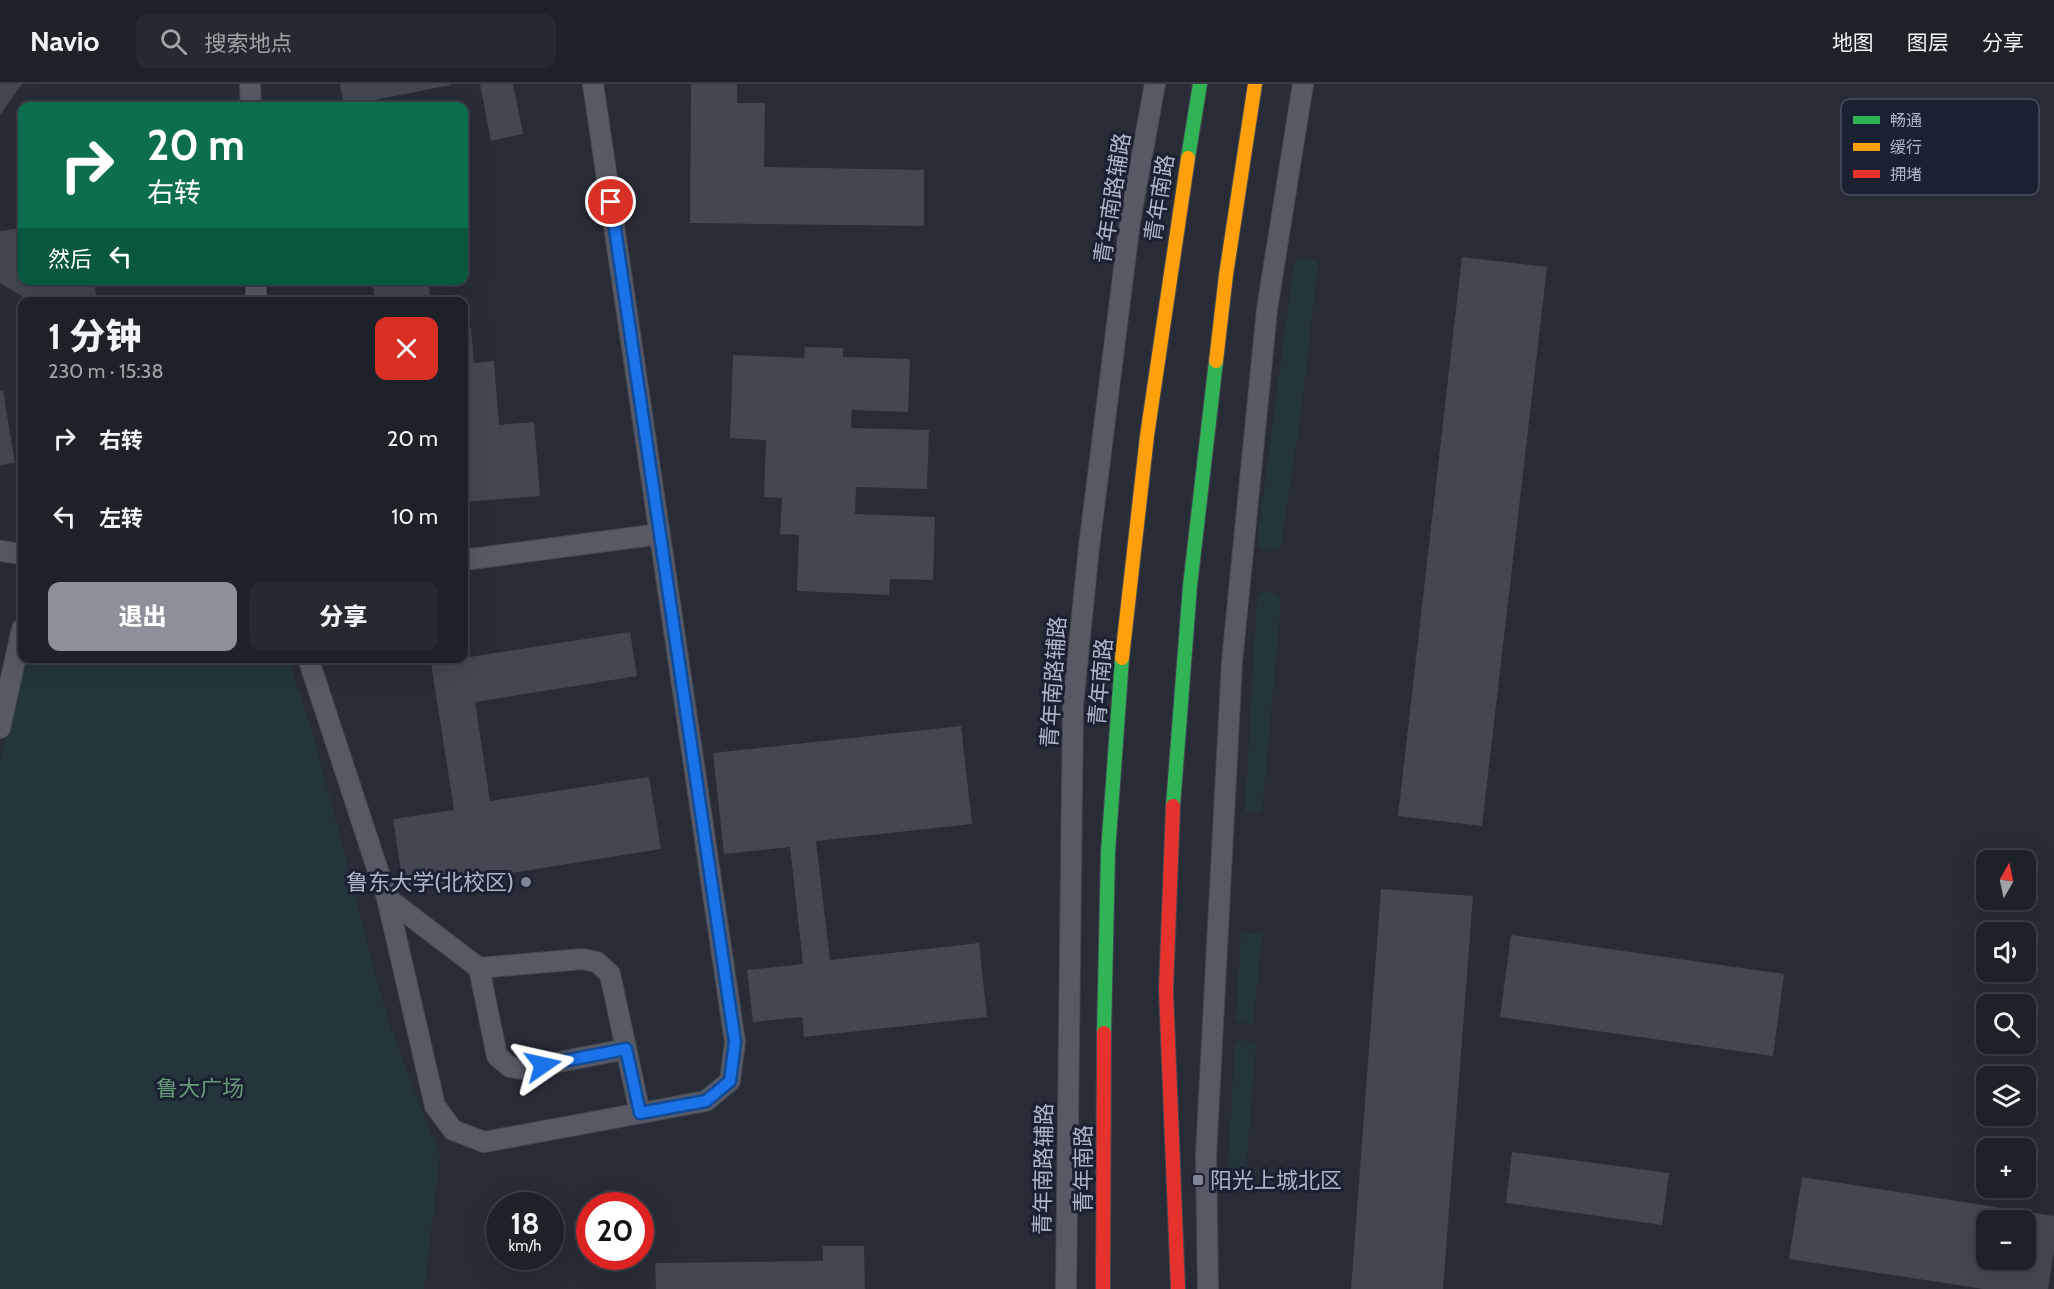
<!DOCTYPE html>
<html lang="zh">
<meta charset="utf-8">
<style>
:root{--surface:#1d2128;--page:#252930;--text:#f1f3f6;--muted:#a0a3a8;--line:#3b3e45;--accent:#8c9099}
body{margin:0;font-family:Cabin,"Noto Sans SC",sans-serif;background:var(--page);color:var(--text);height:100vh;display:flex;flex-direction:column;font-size:22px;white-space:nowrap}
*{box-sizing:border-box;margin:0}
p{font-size:20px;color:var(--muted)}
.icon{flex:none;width:33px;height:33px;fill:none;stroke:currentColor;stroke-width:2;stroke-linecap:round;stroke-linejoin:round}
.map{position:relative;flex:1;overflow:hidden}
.details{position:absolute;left:18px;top:213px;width:450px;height:366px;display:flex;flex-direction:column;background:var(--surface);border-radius:12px;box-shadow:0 6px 24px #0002,0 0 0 2px var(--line)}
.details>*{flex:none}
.guide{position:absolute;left:18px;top:18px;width:450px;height:183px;border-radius:12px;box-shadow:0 6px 24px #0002,0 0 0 2px var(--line);background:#0b6e4f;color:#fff;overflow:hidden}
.needle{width:39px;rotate:9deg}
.controls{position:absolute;left:1976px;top:766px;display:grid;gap:12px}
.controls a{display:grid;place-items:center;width:60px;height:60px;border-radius:12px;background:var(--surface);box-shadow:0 6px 24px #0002,0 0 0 2px var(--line);font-size:30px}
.speed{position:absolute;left:486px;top:1108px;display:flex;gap:12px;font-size:30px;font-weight:700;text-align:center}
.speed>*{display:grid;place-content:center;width:78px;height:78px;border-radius:50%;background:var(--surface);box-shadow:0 6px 24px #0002,0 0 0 2px var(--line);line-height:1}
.speed small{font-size:15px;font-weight:400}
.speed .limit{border:9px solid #d22;background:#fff;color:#111}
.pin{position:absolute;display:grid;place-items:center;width:51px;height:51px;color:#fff;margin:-26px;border:3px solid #fff;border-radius:50%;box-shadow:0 2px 6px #0007}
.me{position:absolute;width:66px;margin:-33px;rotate:79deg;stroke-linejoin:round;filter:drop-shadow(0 0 4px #0008)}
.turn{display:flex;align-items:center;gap:21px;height:126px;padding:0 30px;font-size:27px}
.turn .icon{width:78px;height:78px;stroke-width:2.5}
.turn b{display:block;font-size:42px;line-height:51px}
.then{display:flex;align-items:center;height:57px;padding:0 30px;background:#0003;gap:12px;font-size:22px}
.round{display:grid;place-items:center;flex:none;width:63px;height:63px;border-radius:12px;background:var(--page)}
.headline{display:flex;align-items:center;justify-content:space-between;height:102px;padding:0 30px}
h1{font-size:36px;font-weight:800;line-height:45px}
.button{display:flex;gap:12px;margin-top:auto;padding:12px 30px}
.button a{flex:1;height:69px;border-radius:12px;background:var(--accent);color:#fff;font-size:24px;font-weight:800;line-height:69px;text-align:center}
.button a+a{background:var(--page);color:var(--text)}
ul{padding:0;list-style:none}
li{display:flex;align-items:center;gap:18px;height:78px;padding:0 30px}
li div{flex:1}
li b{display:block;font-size:22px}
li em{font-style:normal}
header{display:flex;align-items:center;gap:36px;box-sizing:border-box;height:84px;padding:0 30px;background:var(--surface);border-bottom:2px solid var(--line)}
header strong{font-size:28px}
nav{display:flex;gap:33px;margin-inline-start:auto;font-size:21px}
.search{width:420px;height:54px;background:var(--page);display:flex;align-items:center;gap:15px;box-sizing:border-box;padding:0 21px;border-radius:12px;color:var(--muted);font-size:22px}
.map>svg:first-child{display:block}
.green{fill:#24353c}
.building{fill:#424751;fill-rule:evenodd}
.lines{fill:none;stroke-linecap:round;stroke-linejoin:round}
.lane-casing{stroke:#444953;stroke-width:22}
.fast-casing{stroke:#444953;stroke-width:16}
.slow-casing{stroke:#444953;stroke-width:16}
.jam-casing{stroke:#444953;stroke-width:16}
.lane{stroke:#575a64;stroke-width:20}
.fast{stroke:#30b455;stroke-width:14}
.slow{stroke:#ff9f0a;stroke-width:14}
.jam{stroke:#e5322d;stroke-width:14}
.route-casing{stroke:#114b97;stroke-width:15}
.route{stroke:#1a73e8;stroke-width:10}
.poi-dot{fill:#808695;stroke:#1a2131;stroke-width:2}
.labels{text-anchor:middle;stroke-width:6;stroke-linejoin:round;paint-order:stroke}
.street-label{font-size:22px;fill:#b0b6c8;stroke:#1a2131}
.poi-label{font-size:22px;fill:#b0b6c8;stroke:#1a2131;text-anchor:end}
.park-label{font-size:22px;fill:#669a79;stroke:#1a2131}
.key{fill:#1a2131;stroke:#474e5e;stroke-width:1.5}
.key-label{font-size:16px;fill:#b0b6c8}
</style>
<header>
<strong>Navio</strong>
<div class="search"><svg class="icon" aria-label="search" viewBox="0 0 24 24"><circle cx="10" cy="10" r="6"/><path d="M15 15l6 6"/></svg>搜索地点</div>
<nav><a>地图</a><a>图层</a><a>分享</a></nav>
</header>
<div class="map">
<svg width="2054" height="1205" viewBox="0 0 2054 1205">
<rect width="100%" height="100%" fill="#272c36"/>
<!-- green -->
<g class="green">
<path d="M1301,175H1312L1318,180L1301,329L1281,461L1278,466L1269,468L1260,464L1257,457L1294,178Z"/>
<path d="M1267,507L1278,511L1281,520L1262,728H1245L1257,515L1260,509Z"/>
<path d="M25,575H289L316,661L387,934L440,1073L424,1205H0V677Z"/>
<path d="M1241,849L1262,850L1253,941L1236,937Z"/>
<path d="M1241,956L1256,959L1246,1086L1235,1090L1228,1085L1235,959Z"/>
</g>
<!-- building -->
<g class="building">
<path d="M0,0H22L0,31Z"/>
<path d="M340,0H451V1L344,22Z"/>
<path d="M480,0H513L523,50L491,57Z"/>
<path d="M691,0H737V19H765L764,83L924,86V142L690,139Z"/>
<path d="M22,144V196H94L97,218H25V214L0,199V147Z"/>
<path d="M1462,173L1547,183L1482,742L1398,732Z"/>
<path d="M373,196H429L430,218H353L374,214Z"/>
<path d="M464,244H471L474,279L494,277L499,341L534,338L540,412L464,418Z"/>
<path d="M805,263L843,264V273L910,275L908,328L852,326L851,344L929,346L927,405L856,403L855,430L935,433L933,496L890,495L889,511L797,507L799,451L780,450L782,414L764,413L766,356L730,354L733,271L804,274Z"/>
<path d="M0,307H3L15,379L0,381Z"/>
<path d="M630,548L637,592L475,618L490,717L649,693L661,765L404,806L393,735L454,726L431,579Z"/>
<path d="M961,642L972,740L816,757L830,876L979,859L987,933L804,953L802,933L753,938L747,886L803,880L790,763L724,770L713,669Z"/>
<path d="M1381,805L1473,812L1443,1205H1351Z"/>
<path d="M1511,851L1784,890L1773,972L1500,933Z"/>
<path d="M1512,1068L1669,1089L1662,1141L1506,1119Z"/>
<path d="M1802,1093L2054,1132V1166L2048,1205H1983L1789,1175ZM1986,1137H2025V1176H1986Z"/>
<path d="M823,1162H864L865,1205H656L655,1179L823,1177Z"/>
</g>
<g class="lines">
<!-- lane casing -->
<g class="lane-casing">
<g id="lane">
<path d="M250,0L251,22"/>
<path d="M256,196V218"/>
<path d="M0,467L22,470"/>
<path d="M464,476L660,450"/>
<path d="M308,574L387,814L435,1022L453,1046L484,1058L706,1017L730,997L735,958L593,0"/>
<path d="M0,644L22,545"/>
<path d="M387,814L479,884L582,875L597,878L610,890L640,1029"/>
<path d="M479,884L497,972L510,983L523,985L626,965"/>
<path d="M1066,1205L1073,621L1089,463L1130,137L1155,0"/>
<path d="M1208,1205L1206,1072L1232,578L1267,225L1303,0"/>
</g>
</g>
<!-- fast casing -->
<g class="fast-casing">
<g id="fast">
<path d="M1188,74L1200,0"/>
<path d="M1173,722L1190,502L1216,277"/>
<path d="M1104,949L1108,768L1122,574"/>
</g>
</g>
<!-- slow casing -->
<g class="slow-casing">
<g id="slow">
<path d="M1216,277L1226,191L1255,0"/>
<path d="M1122,574L1147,352L1188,74"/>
</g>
</g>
<!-- jam casing -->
<g class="jam-casing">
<g id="jam">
<path d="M1173,722L1166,906L1178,1205"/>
<path d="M1103,1205L1104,949"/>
</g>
</g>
<!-- lane -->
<use href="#lane" class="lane"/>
<!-- fast -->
<use href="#fast" class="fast"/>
<!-- slow -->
<use href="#slow" class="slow"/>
<!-- jam -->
<use href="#jam" class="jam"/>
</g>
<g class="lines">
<!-- route casing -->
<g class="route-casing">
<path id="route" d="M543,981L626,965L640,1029L706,1017L730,997L735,958L611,118"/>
</g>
<!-- route -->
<use href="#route" class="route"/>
</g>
<!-- markers -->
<g class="poi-dot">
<circle cx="526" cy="798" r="6"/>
<rect x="1192" y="1090" width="12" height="12" rx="3"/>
</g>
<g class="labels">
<!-- street labels -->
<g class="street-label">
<text transform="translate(1112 114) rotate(-81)" y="8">青年南路辅路</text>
<text transform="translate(1159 114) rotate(-81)" y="8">青年南路</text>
<text transform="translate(1053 598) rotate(-86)" y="8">青年南路辅路</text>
<text transform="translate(1100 598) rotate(-85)" y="8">青年南路</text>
<text transform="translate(1043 1085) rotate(-89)" y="8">青年南路辅路</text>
<text transform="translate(1083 1085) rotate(-90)" y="8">青年南路</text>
</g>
<!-- poi labels -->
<g class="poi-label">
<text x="514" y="806">鲁东大学(北校区)</text>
<text x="1210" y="1104" text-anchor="start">阳光上城北区</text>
</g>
<!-- park labels -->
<g class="park-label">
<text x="200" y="1012">鲁大广场</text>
</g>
</g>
<!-- legend -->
<rect x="1841" y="15" width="198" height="96" rx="9" class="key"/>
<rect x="1853" y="32" width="27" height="8" fill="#30b455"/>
<rect x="1853" y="59" width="27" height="8" fill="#ff9f0a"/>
<rect x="1853" y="86" width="27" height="8" fill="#e5322d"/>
<g class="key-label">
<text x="1890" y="42">畅通</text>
<text x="1890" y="69">缓行</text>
<text x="1890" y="96">拥堵</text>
</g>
</svg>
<div class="controls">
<a><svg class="needle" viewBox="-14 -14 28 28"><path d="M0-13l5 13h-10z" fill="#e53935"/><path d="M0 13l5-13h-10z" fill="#a0a3a8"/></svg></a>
<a><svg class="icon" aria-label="sound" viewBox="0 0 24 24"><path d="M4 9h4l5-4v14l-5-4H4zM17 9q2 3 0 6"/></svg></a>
<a><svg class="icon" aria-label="search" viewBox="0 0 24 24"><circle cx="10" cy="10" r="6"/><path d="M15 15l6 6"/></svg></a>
<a><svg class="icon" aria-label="layers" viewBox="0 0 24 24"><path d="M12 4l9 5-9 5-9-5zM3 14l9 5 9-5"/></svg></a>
<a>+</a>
<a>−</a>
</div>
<div class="speed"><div>18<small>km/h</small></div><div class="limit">20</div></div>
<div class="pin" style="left:611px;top:118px;background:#d93025"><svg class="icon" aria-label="arrive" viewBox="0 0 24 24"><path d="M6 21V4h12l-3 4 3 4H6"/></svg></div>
<svg class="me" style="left:543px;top:981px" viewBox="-20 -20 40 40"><path d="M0-17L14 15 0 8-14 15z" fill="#1a73e8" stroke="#fff" stroke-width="4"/></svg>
<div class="guide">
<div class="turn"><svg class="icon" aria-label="right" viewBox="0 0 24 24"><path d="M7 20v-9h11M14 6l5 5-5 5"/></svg><div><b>20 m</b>右转</div></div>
<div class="then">然后<svg class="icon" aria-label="left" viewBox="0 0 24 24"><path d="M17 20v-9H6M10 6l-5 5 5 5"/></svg></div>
</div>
<section class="details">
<div class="headline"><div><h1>1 分钟</h1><p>230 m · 15:38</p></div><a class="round" style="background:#d93025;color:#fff"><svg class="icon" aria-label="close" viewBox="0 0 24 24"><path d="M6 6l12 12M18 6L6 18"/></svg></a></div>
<ul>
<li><svg class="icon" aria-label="right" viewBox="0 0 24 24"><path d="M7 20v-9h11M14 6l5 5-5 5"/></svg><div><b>右转</b></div><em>20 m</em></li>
<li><svg class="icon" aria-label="left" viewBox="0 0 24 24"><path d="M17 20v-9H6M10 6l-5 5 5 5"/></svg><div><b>左转</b></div><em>10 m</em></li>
</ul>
<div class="button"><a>退出</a><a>分享</a></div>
</section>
</div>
